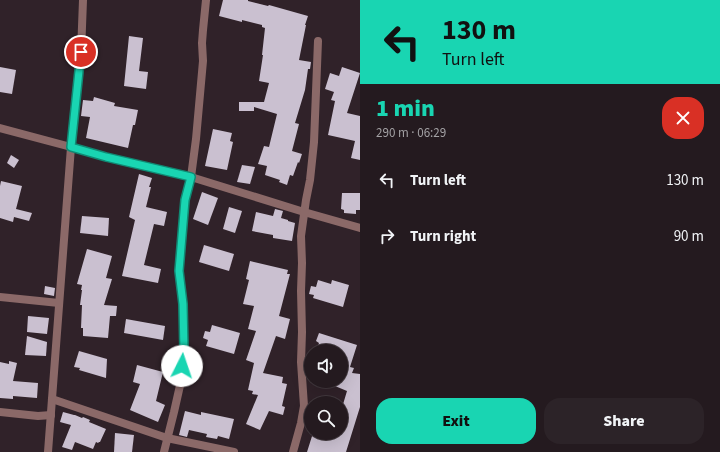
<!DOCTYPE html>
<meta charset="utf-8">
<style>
:root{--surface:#241a1f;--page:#2c2328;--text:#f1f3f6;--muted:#a3a1a4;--line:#41383d;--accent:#19d5b2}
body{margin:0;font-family:"Source Sans 3",sans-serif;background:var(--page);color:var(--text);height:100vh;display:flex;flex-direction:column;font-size:15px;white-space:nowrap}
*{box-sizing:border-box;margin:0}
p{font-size:13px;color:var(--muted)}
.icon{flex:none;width:22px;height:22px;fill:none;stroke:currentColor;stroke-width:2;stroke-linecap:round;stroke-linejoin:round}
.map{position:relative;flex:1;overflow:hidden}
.side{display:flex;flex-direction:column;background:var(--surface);width:360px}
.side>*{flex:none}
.top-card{background:#19d5b2;color:#111;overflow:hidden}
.tools{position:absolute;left:304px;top:344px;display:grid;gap:8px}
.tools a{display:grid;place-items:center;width:44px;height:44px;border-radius:50%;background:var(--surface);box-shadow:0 4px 16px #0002,0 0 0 1px var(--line);font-size:20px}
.pin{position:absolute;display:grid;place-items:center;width:34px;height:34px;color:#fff;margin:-17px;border:2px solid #fff;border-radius:50%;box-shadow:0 1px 4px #0007}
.me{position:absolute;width:44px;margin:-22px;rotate:4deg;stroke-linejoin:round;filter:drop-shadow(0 0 3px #0008)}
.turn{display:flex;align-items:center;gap:14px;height:84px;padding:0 16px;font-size:18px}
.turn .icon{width:52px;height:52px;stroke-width:2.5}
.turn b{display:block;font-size:28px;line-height:34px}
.round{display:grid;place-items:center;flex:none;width:42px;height:42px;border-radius:16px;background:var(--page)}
.head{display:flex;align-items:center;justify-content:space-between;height:68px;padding:0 16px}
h1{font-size:24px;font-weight:800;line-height:30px;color:var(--accent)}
.action{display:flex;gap:8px;margin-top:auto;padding:8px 16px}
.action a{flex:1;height:46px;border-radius:16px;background:var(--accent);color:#111;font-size:16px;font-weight:800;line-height:46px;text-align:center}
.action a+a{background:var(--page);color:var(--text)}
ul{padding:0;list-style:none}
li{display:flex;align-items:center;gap:12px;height:56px;padding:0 16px}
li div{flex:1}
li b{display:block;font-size:15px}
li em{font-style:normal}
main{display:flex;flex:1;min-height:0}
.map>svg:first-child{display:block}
.building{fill:#cac0d0}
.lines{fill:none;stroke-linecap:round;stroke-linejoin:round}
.minor{stroke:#8b6968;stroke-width:8}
.route-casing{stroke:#108a74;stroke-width:10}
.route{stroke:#19d5b2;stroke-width:7}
</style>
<main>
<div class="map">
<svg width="360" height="452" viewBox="0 0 360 452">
<rect width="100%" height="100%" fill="#302229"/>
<!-- building -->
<g class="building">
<path d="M223,0H248V1L268,6L269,5L308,16L305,25H306L299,60L311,62L310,69H308L305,90L295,123L299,124L292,151L302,154L299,163L298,162L293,176L290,175L287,185L279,182L280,180L265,175L267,166L258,164L264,146L269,147L277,114L254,107V111H239V102H264L269,83L259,81L263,55H262L265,28L262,27V25L242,20V22L219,16Z"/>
<path d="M129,36L143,38L139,71L148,72L146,89L124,86Z"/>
<path d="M0,67L16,70L12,94L0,92Z"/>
<path d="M342,67L360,73L347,113L360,116V160L351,158L355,141L328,135L335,101L331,100L334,92L325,89L330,73L339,76Z"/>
<path d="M94,97L115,103L114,106L138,110L135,125H133L128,148L86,138L90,117L81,116L83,100L93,101Z"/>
<path d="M213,129L232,133L230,141L233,142L227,170L205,166Z"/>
<path d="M11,155L19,160L14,168L7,163Z"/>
<path d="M242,165L255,167L250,184L237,182Z"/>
<path d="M139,174L152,178L149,187H151L146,207L167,212L164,226L154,224L144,265L161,269L158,283L122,276L135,220L129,217Z"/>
<path d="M1,181L22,186L16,209L32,213L29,221L14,217L13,222L0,218V186Z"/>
<path d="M202,192L218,198L208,225L193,219Z"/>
<path d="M342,193H360V210H356V214L344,213V210L341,209Z"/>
<path d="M229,207L242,211L235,233L223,229Z"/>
<path d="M275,209L283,211L281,218L288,220V221L295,223L292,241L273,238V235L252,231L256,212L273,216Z"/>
<path d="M82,216L109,218L108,236L80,233Z"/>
<path d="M204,245L234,254L229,271L199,262Z"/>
<path d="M87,249L112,256L106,278L112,279L104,305L117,306L116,316H110L108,338L83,336V328H81L82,305H80L82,290H81L82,285L77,284Z"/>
<path d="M250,261L288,270L287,274H290L279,316L290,319L285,339L276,336L263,373L283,377L282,383L287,384L282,406L285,407L283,415L269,411L260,430L246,424L258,395L252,394L253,391L248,390L254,363L246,360L256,331L248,329L254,306L243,304L249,280L246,279Z"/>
<path d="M318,280L331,284L332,280L349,285L343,307L313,298L314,295L309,294L311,286L316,287Z"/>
<path d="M45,286L55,288L54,296L44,294Z"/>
<path d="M28,316L49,318L47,334L27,332Z"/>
<path d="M126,319L165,326L163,340L124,333Z"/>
<path d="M212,325L240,333L234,354L206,346L208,340L203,338L205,331L210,332Z"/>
<path d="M319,333L357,345L350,367L354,368L352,373L360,374V407L346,452H307L313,433H341V411L347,391L323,381H341V351H316L319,343L316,341Z"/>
<path d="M27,336L47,342L46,356L25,355Z"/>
<path d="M79,351L107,359L106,378L79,370L80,368L74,367Z"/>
<path d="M167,357L174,358L173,369H165Z"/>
<path d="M9,361L17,363L13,381L38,383L37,398L13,396V399L0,398V362L9,364Z"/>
<path d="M137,365L163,372L156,401L165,405L158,422L130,410L140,384L133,382Z"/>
<path d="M185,411L201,415V412L234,419L229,439L218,436L217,439L206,437L207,434L189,430L187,437L179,435Z"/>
<path d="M63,412L74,415H75L82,418L83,417L90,420L89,422L106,429L100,442H99L98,443L96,442L93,449L75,442L72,450L62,447L71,425L60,422Z"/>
<path d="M115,433L134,435L132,452H114Z"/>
</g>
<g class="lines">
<!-- minor -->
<g class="minor">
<path d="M0,128L71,147L106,157L191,177L304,212L360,228"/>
<path d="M0,297L59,303"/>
<path d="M52,399L167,438L234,452"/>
<path d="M0,412L38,416L51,415"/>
<path d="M48,452L71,147L81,53L83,0"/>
<path d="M164,452L174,412L181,381L184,351L183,304L179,271L185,200L191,177L196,139L203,61L202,43L203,30L206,0"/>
<path d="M293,452L301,423L304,406L301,362L302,332L301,291L302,263L301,236L306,200L310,180L314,142L318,41"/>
</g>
</g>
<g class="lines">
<!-- route casing -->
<g class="route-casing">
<path id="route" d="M81,52L71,147L106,157L191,177L185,200L179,271L183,304L184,351L182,366"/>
</g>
<!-- route -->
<use href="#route" class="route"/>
</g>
</svg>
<div class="tools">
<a><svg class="icon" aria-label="sound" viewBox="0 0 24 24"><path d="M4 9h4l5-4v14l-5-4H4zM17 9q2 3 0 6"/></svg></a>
<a><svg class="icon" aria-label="search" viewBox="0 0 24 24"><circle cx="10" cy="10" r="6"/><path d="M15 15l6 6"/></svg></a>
</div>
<div class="pin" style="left:81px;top:52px;background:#d93025"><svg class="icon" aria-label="arrive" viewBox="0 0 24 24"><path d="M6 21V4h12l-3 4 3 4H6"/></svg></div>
<svg class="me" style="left:182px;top:366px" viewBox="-20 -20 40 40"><circle r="19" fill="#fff"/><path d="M0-13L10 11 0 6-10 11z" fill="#19d5b2"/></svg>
</div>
<section class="side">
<div class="top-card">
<div class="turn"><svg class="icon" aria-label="left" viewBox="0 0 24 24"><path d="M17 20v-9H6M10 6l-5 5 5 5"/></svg><div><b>130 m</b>Turn left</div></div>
</div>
<div class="head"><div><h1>1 min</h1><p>290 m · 06:29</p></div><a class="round" style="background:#d93025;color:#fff"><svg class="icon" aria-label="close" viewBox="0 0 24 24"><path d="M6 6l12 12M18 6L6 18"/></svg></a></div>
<ul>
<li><svg class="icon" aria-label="left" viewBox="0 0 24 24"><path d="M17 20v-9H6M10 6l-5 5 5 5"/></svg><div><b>Turn left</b></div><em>130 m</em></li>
<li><svg class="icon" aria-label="right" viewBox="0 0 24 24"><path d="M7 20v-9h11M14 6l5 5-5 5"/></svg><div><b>Turn right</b></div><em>90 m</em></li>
</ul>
<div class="action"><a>Exit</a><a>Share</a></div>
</section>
</main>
